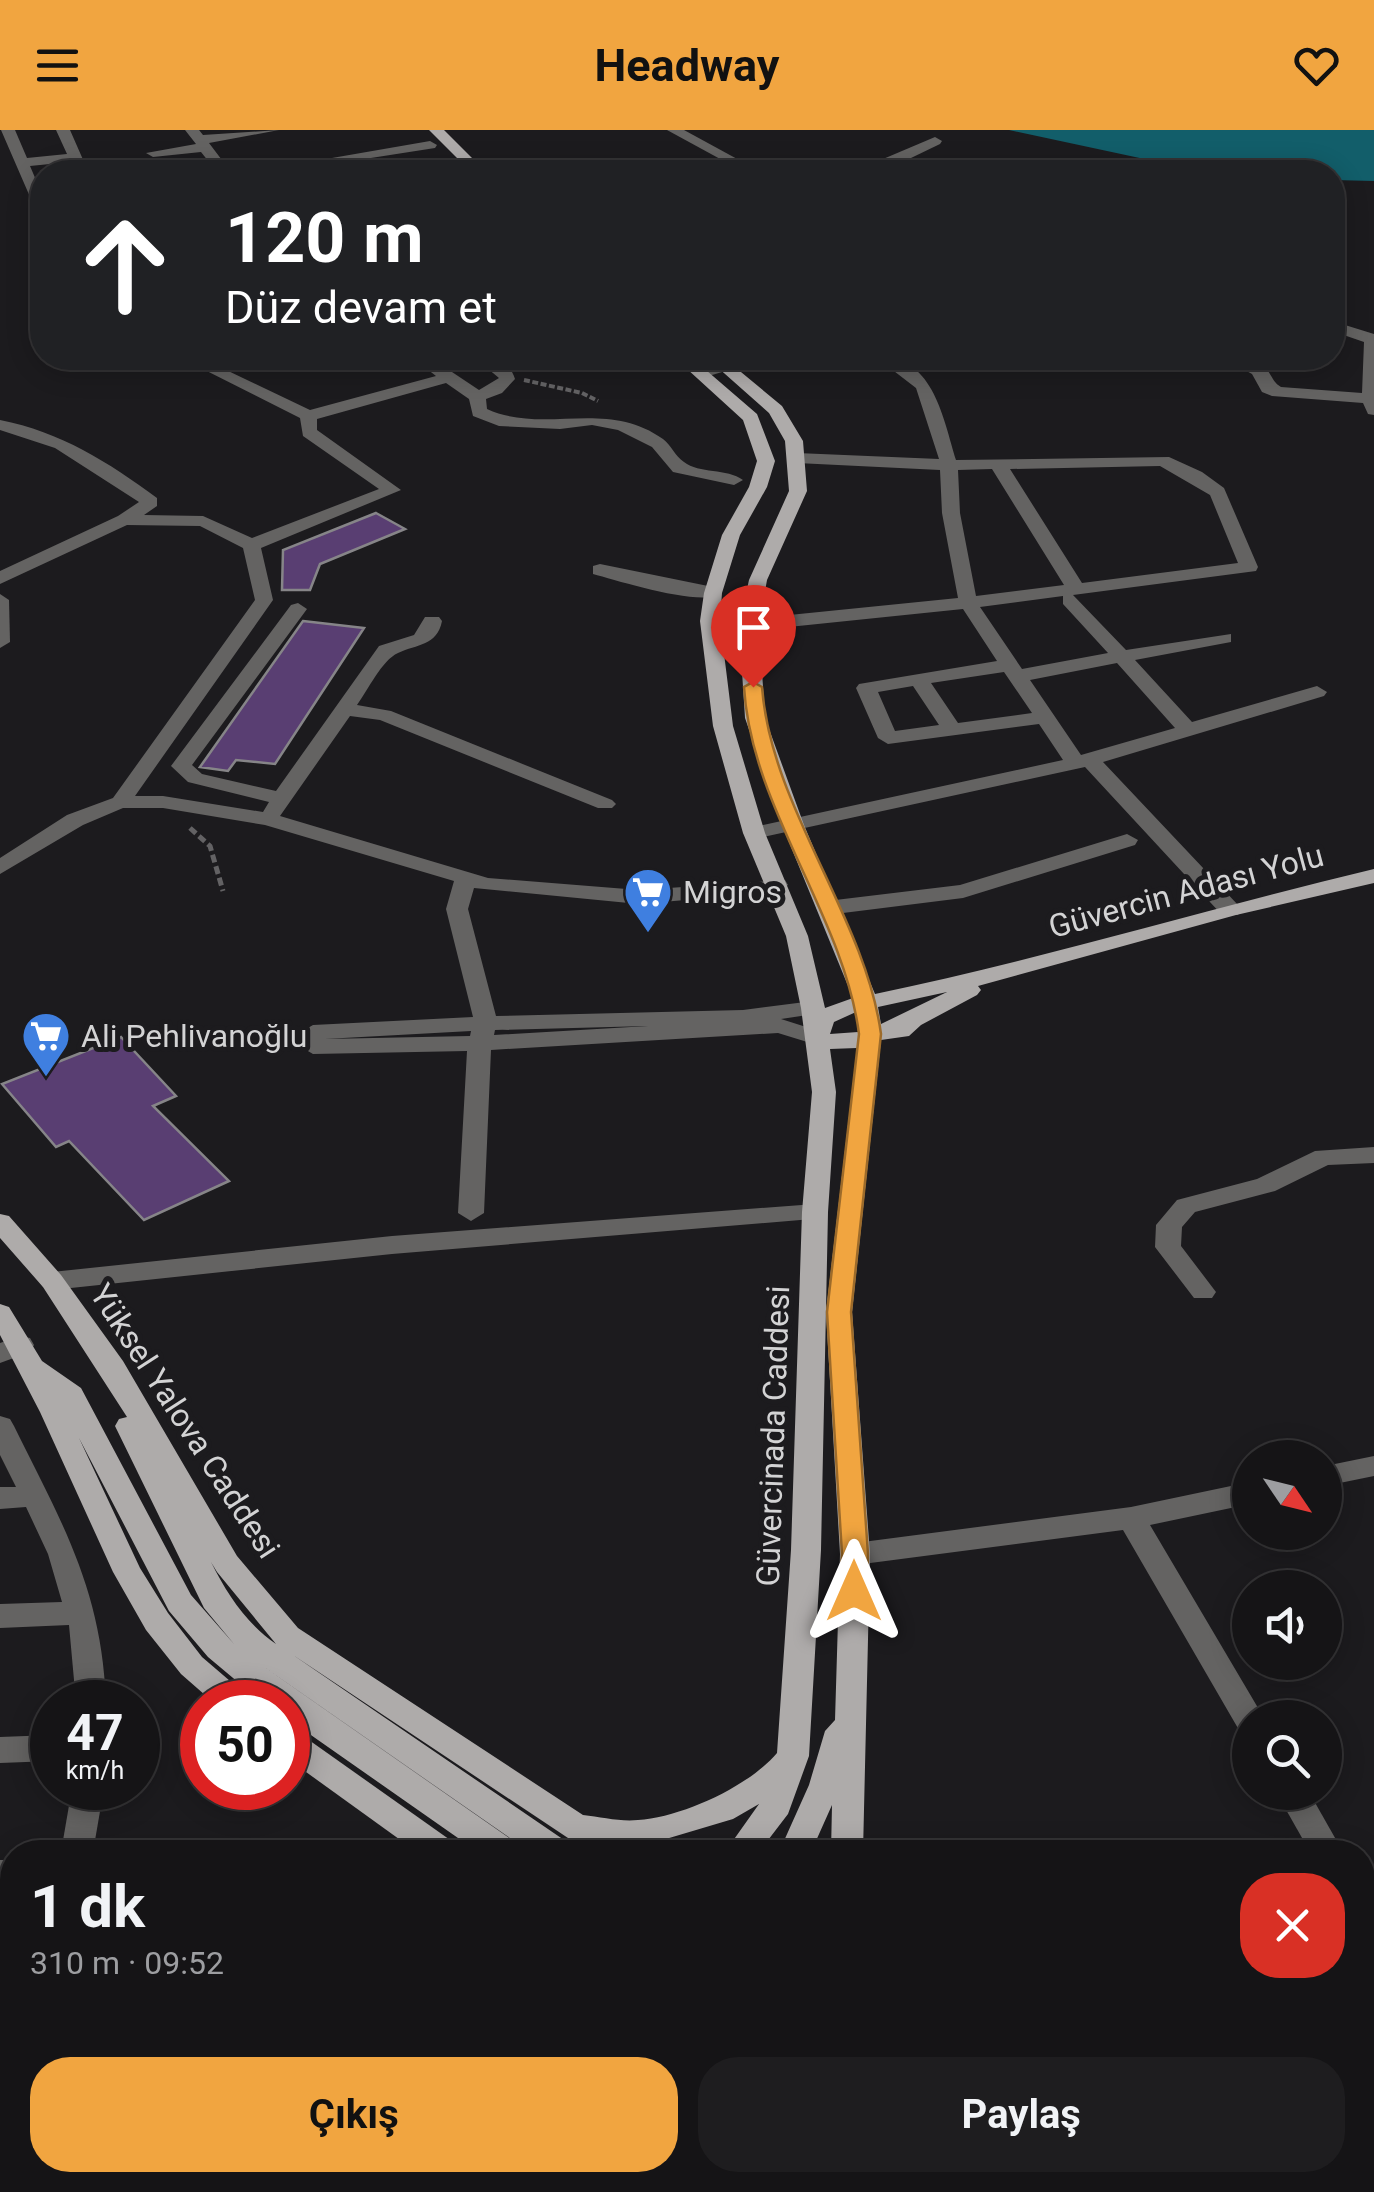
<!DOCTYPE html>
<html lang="tr">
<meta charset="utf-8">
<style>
:root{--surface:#151416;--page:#1e1d1f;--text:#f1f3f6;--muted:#9d9ea1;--line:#343335;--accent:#f1a540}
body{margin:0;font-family:Roboto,sans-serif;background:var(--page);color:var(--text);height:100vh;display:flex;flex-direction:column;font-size:38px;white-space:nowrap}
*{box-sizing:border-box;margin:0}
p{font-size:32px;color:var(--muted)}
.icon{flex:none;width:55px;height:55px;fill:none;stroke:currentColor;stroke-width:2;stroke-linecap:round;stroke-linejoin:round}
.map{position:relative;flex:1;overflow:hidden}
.sheet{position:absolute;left:0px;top:1710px;width:1375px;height:352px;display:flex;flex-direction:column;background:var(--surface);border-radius:40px 40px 0 0;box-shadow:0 5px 25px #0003,0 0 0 2px var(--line)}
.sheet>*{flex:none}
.banner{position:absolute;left:30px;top:30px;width:1315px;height:210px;border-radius:40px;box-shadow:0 5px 25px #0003,0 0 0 2px var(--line);background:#202124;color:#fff;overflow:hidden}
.needle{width:65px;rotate:125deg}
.tools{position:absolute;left:1232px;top:1310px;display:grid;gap:20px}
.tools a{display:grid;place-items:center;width:110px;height:110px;border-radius:50%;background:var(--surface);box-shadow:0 5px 25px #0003,0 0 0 2px var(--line);font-size:50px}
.speed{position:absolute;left:30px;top:1550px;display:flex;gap:20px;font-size:50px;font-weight:700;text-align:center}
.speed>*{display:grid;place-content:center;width:130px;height:130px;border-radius:50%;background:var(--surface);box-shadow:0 5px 25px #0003,0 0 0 2px var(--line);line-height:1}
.speed small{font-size:25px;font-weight:400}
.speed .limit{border:15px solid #d22;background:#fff;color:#111}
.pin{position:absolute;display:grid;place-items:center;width:85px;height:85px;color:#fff;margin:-102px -42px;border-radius:50% 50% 50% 0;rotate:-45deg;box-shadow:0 0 10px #0007}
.pin .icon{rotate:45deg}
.me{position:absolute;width:110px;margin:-55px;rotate:0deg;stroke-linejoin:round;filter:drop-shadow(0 0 8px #0008)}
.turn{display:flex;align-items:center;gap:35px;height:210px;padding:0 30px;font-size:45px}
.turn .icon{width:130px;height:130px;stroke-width:2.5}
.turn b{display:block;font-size:70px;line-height:85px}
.round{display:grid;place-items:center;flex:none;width:105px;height:105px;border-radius:40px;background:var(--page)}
.headline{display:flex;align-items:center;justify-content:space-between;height:170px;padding:0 30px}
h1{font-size:60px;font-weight:700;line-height:75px}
.button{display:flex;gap:20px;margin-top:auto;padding:20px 30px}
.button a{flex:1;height:115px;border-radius:40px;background:var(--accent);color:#111;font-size:40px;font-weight:700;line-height:115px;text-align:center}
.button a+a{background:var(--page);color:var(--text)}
header{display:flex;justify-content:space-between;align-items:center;height:130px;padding:0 30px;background:var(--accent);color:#111;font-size:45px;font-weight:700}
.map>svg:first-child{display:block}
.water{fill:#125e6a}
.building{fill:#593e72;stroke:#868588;stroke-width:2.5}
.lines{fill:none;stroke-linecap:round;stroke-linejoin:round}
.path-far1{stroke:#636264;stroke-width:4;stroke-dasharray:6 2.5;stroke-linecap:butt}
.path{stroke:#636264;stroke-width:5;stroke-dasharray:8 4;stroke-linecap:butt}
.minor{fill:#646362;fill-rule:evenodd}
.major{fill:#aeabaa;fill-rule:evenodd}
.route{fill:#f1a540;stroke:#9d6b2a;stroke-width:2.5}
.labels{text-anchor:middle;stroke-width:10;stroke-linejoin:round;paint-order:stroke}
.street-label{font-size:32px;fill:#d3d3d4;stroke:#1c1b1e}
.poi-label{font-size:32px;fill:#d3d3d4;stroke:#1c1b1e;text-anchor:start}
</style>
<header><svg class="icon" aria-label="menu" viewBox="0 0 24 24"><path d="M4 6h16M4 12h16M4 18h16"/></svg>Headway<svg class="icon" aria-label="heart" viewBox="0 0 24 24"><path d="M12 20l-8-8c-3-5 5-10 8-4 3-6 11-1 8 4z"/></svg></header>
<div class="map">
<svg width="1374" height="2062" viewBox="0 0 1374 2062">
<rect width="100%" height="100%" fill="#1c1b1e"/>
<!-- water -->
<path class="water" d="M1009,0H1374V51L1333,50L1332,42H1205Z"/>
<!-- building -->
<g class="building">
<path d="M376,383L405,399L320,434L310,460H282L283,420Z"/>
<path d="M303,491L364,498L275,634L236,630L228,641L200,637Z"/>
<path d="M121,907L176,966L153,976L229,1051L144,1090L69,1011L56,1017L2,954Z"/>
</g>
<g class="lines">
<!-- path-far1 -->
<path class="path-far1" d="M524,250L582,263L598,271"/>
<!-- path -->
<path class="path" d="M190,698L210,716L223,761"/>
<!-- minor -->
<g class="minor">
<path d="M1,0H15L27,28L67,24L56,0H70L88,41L75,42L70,32L30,36L42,64V84L37,83Z"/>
<path d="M185,0H199L203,5L279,0L209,13L231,42H217L201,22L153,27L146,23L196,14Z"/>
<path d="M667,0H684L761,42H744Z"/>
<path d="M935,7L942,11L940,14L882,42H868L876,32Z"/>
<path d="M430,11L437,15L435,18L281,42L257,41Z"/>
<path d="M1332,103L1339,104V110L1332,111Z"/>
<path d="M1332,191L1374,204V285L1368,284L1363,273L1272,266L1262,262L1252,244L1223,228C1236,227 1254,228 1265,238C1272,244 1272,252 1281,257L1362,263L1364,212L1332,201Z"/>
<path d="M181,228H201L310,280L436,246L413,228H431L479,260L499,248L475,228C491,227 510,231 515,249L502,263L486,269L487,279C544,305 606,268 663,309C671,315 675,326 684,332C699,344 727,338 743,350L734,355L673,342L652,317L618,300L592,295L560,299L499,296L473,286L469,269L446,253L317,289V300L401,360L261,418L273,470L135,666H163L263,682L269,672L188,652L171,636L291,475L298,473L307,479L192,635L202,644L276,661L379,516L414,505L425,487H439L442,491C437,516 417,514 398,523C382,530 368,560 357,575L391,581L612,670L616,674L612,678H598L380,590L350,586L280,686L488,748L639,760L785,750L788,755L777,762L639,774L474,758L468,779L496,886L743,880L813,871L825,878L821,883L781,889L825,903L829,908L825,913L817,915L778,903L491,920L484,1083L471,1091L458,1083L467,921L313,924L301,917V902L313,895L473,887L446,779L454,751L265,695L163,678H123L83,695L0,744V728L67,685L113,668L255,470L243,418L200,396L127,395L0,454V441L118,386L139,372L55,318L0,300V290C61,302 108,332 157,368V376L144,385L203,386L252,408L379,359L303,306L300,288ZM648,896L494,905L495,900ZM471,901L470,906L325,909Z"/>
<path d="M744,228H769L702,248L694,243Z"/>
<path d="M877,228C933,224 943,288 956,330L1169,327L1202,342L1224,358L1258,437L1256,441L1073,465L1126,520L1231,504V512L1135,530L1192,592L1317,556L1327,562L1324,566L1103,632L1238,775L1241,780L1238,785H1222L1085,637L754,709L743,703L754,697L1063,630L1039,594L888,614L878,608L856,558L859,554L997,531L963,479L749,501L739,495L749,489L958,468L942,383L940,340L797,333L788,328L797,323L939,329L916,258ZM1160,336L1210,365L1238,433L1082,453L1010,339ZM992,339L1064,455L976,466L960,383L958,340ZM1063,466V474L1108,523L1022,539L980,477ZM1117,533L1175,598L1081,625L1030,550ZM1004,542L1032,583L958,593L931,553ZM913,556L939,595L895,601L878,562Z"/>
<path d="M600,434L713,457L722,463C704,478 619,451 593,444V436Z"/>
<path d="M0,464L9,470L10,512L0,518Z"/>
<path d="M1127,704L1138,710L1135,715L963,768L827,785L816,778L827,771L960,755Z"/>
<path d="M1374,1017V1033L1328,1035L1275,1061L1195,1082L1182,1097L1181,1116L1216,1162L1212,1168H1194L1155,1117L1156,1095L1177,1070L1257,1049L1315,1021Z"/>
<path d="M815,1074L828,1082L824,1088L392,1124L52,1160L43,1157L39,1151L43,1145L52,1142L392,1106Z"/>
<path d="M20,1206L30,1208L34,1215L30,1222L0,1233V1213Z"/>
<path d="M0,1286L10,1289L14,1296C62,1393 102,1460 106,1572H76L69,1495L0,1498V1474L62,1472L48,1424L26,1377L0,1379V1357H16L0,1325Z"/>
<path d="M1374,1326V1346L1325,1356V1336Z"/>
<path d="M1250,1352V1374L1150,1395L1264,1588H1250V1603L1239,1600L1123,1400L855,1435L845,1432L840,1424L845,1416L855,1413L1131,1377Z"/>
<path d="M52,1605V1631L0,1633V1607Z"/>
<path d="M72,1658H104L93,1722H61Z"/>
<path d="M1276,1662H1309L1343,1722H1310Z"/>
<rect x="0" y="1730" width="12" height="28"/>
<path d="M1374,1740V1768L1367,1770L1374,1773V1816L1362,1812V1744Z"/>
<path d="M12,1779V1807L0,1809V1781Z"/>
<path d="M1374,1898V1928L1362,1931V1900Z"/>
<path d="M103,2050H139L140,2062H104Z"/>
<path d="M628,2050H664L667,2062H631Z"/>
<path d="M860,2050H973L968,2062H861Z"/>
</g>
<!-- major -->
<g class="major">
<path d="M429,0H444L486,42H471Z"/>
<path d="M675,228H692L757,284L775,331L767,357L740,405L722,463L720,491L733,596L765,703L808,806L825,878L853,868L782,695L745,588L739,495L749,450L789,361L785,311L769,283L707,228H724L782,276L803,311L807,361L767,450L759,495L765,588L804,695L875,864C1043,829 1207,779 1374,739V753L1236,785L978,856L981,860L977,865L921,895L909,906L881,910L852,1182L870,1424L863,1722H831L832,1675L811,1722H779L809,1655L825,1601L835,1590L840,1424L826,1182L857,918L830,919L836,962L828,1082L821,1420L809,1626L788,1684L759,1722H725L759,1674L733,1689L639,1717L627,1716L630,1722H589L293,1525L567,1712L571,1722H530L254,1530L515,1712L519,1722H478L288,1589V1572H264L257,1568L208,1527L169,1481L79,1308L140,1438L168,1483L202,1527L244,1563L248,1572H213L181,1544L146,1500L113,1442L40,1282L0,1205V1174L9,1177L42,1231L81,1258L191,1465L234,1514L204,1478L115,1296L119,1289L127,1287L43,1157L0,1108V1084L9,1086L61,1145L123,1231L237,1426L298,1498L583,1685C601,1687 621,1692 638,1690C683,1687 749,1656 777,1623L791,1420L802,1082L812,962L801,878L786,806L743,703L713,596L700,491L704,463L722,405L749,357L757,331L743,290ZM947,862L881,894L878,877ZM856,882L858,902L830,904L834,892ZM211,1432L217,1442L276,1514C246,1493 227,1464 211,1432Z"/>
<path d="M288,1599L299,1603L453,1712L457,1722H417L288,1629Z"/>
<rect x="714" y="2050" width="36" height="12"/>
<path d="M757,2050H861L860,2062H757Z"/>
</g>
</g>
<!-- route -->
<path class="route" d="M753,552L762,557C771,678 865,786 881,904L851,1182L868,1424L867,1461L863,1468L854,1471L844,1468L840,1461L842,1424L827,1182L859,904C844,786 751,678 744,557Z"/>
<!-- icons -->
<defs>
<g id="supermarket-pin" transform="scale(2.5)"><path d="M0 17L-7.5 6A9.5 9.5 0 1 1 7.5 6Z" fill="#3f7fe0" stroke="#1c1b1e"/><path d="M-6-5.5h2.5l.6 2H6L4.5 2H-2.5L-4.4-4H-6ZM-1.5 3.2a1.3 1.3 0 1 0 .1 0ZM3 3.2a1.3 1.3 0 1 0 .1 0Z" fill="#fff"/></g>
</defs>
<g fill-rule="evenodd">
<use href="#supermarket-pin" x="648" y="762"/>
<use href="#supermarket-pin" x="46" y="906"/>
</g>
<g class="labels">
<!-- street labels -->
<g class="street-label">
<text transform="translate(1186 761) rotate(-15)" y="11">Güvercin Adası Yolu</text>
<text transform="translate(185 1291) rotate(57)" y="11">Yüksel Yalova Caddesi</text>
<text transform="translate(773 1306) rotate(-88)" y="11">Güvercinada Caddesi</text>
</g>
<!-- poi labels -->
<g class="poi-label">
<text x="683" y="773">Migros</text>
<text x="81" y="917">Ali Pehlivanoğlu</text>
</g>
</g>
</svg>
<div class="tools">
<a><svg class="needle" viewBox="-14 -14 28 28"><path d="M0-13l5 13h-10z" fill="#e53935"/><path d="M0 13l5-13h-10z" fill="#9d9ea1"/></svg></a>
<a><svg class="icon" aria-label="sound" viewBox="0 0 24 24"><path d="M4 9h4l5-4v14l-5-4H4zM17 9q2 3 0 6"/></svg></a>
<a><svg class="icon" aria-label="search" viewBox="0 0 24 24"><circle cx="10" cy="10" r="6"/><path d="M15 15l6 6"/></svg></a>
</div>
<div class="speed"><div>47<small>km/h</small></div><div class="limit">50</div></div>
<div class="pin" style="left:753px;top:557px;background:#d93025"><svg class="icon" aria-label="arrive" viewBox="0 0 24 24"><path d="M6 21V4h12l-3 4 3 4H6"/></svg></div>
<svg class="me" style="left:854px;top:1461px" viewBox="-20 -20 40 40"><path d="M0-17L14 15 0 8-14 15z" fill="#f1a540" stroke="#fff" stroke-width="4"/></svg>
<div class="banner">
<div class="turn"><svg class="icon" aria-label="ahead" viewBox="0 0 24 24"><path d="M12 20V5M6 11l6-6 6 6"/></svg><div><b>120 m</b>Düz devam et</div></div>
</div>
<section class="sheet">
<div class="headline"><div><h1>1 dk</h1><p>310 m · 09:52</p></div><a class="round" style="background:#d93025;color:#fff"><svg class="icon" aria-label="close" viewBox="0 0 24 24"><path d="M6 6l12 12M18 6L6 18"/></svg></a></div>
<div class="button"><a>Çıkış</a><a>Paylaş</a></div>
</section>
</div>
